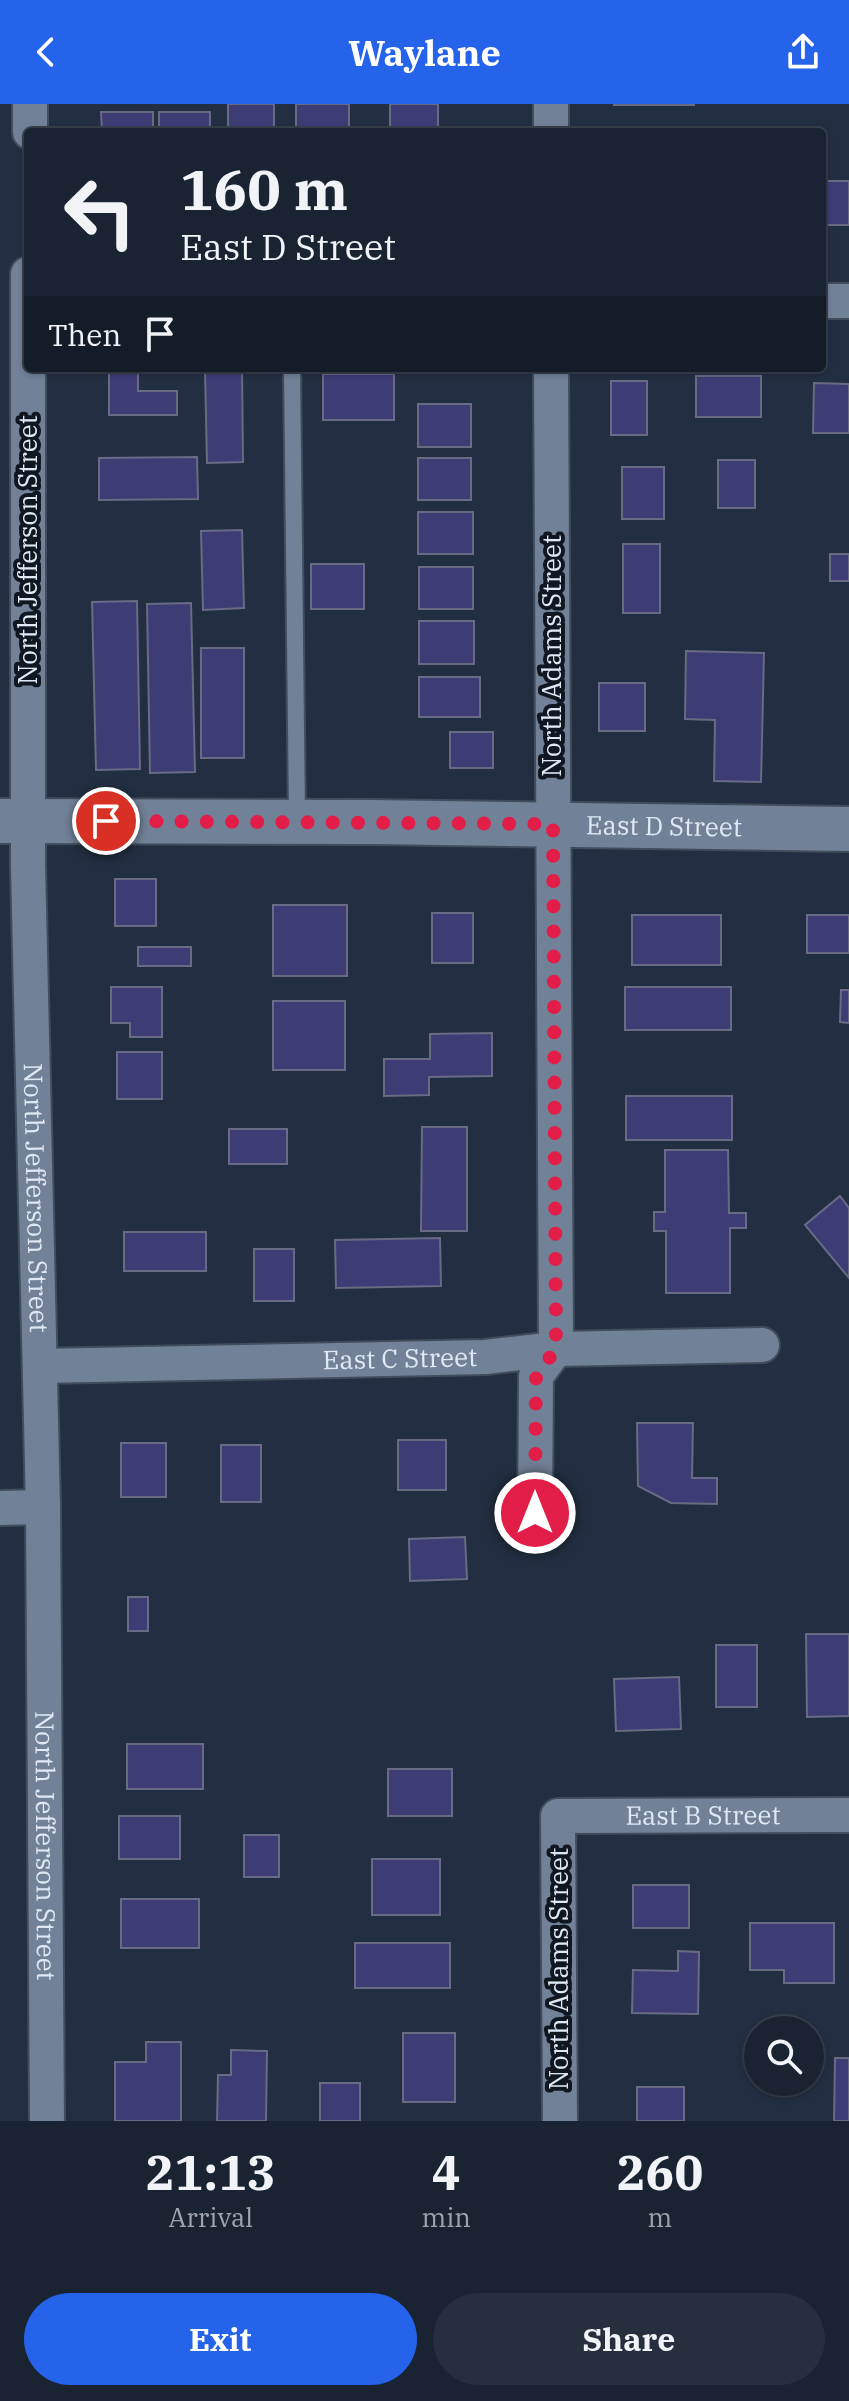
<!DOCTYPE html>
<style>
:root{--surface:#1a2332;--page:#272f3e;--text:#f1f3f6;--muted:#9fa4ac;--line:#38404d;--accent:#2563eb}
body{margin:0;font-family:"IBM Plex Serif",serif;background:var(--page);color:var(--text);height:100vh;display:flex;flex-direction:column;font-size:30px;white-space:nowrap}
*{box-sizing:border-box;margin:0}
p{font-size:26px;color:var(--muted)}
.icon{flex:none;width:44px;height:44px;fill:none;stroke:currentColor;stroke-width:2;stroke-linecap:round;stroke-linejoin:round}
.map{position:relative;height:2017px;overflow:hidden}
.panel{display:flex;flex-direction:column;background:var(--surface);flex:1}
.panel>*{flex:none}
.guide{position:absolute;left:24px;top:24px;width:802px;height:244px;border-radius:8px;box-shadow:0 2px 6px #0004,0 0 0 2px var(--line);background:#1a2332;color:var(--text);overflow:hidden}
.controls{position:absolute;left:744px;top:1912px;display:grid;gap:16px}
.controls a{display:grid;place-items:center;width:80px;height:80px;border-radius:50%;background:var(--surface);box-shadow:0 2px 6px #0004,0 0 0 2px var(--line);font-size:40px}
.pin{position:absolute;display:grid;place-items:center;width:68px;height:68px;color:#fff;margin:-34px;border:4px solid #fff;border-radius:50%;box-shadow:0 2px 8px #0007}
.me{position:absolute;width:88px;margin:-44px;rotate:0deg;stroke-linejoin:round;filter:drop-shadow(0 0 6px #0008)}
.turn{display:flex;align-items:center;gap:28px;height:168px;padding:0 24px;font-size:36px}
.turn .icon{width:104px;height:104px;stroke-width:2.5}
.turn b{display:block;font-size:56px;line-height:68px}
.then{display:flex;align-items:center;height:76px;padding:0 24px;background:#0003;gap:16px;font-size:30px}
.eta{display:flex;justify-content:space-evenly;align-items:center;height:136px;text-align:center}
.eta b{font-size:48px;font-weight:700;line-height:56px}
.primary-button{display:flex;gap:16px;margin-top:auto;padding:16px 24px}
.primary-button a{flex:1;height:92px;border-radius:48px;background:var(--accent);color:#fff;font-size:32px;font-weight:700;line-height:92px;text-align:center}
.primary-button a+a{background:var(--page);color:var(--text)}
header{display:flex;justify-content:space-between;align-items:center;height:104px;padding:0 24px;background:var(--accent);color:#fff;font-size:36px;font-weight:700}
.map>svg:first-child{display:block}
.building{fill:#3e3c75;stroke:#696a84;stroke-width:2}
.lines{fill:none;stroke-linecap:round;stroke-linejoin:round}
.lane-casing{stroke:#414d5d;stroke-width:20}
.street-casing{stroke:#414d5d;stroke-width:38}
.secondary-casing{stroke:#414d5d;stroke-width:48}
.lane{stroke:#718197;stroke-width:16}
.street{stroke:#718197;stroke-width:34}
.secondary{stroke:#718197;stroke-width:44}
.route{stroke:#e11d48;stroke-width:14;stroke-dasharray:0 25.2}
.labels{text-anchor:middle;stroke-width:8;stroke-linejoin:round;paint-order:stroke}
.street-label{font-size:26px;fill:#dfe8f4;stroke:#111720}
</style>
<header><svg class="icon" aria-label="back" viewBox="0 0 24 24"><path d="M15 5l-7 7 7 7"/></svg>Waylane<svg class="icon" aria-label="share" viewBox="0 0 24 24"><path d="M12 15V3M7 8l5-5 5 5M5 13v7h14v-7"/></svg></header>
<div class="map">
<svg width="849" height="2017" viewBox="0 0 849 2017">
<rect width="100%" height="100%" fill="#222f42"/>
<!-- building -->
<g class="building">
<rect x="228" y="0" width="46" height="28"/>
<rect x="296" y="0" width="53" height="28"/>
<rect x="390" y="0" width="48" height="28"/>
<rect x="614" y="0" width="80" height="1"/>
<path d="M101,8H153V28H102Z"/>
<rect x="159" y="8" width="51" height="20"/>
<rect x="822" y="77" width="27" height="44"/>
<path d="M109,264H138V287H177V311H109Z"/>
<path d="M242,265L243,358L207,359L205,266Z"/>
<rect x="323" y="270" width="71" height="46"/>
<rect x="696" y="272" width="65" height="41"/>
<rect x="611" y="277" width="36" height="54"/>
<path d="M814,279L849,280V329H813Z"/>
<rect x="418" y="300" width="53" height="43"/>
<path d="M197,353L198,395L99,396V354Z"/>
<rect x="418" y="354" width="53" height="42"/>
<rect x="718" y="356" width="37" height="48"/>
<rect x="622" y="363" width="42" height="52"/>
<rect x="418" y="408" width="55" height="42"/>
<path d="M242,426L244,504L203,506L201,427Z"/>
<rect x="623" y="440" width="37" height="69"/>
<rect x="830" y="450" width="19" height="27"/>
<rect x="311" y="460" width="53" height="45"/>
<rect x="419" y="463" width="54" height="42"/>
<path d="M137,497L140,665L96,666L92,498Z"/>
<path d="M191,499L195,668L150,669L147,500Z"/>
<rect x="419" y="517" width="55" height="43"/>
<rect x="201" y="544" width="43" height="110"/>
<path d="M686,547L764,549L761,678L714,677L715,616L685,615Z"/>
<rect x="419" y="573" width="61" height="40"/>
<rect x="599" y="579" width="46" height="48"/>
<rect x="450" y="628" width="43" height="36"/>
<rect x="115" y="775" width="41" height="47"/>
<rect x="273" y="801" width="74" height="71"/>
<rect x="432" y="809" width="41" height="50"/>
<rect x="632" y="811" width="89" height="50"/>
<rect x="807" y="811" width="42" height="38"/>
<rect x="138" y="843" width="53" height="19"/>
<path d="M111,883H162V933H130V919H111Z"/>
<rect x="625" y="883" width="106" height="43"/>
<path d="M841,886H849V919L840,918Z"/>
<rect x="273" y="897" width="72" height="69"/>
<path d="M492,929V972L429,973V991L384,992V955H430V930Z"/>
<rect x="117" y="948" width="45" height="47"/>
<rect x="626" y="992" width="106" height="44"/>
<path d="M422,1023H467V1127H421Z"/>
<rect x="229" y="1025" width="58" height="35"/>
<path d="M665,1046H728L729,1109H746V1124H730V1189H666V1127H654V1108H665Z"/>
<path d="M840,1092L849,1104V1174L805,1121Z"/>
<rect x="124" y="1128" width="82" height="39"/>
<path d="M440,1134L441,1182L336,1184L335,1136Z"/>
<rect x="254" y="1145" width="40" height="52"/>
<path d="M637,1319H693L692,1374H717V1400L671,1399L638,1382Z"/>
<rect x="398" y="1336" width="48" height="50"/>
<rect x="121" y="1339" width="45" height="54"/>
<rect x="221" y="1341" width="40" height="57"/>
<path d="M465,1433L467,1475L410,1477L409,1435Z"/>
<rect x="128" y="1493" width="20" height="34"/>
<path d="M806,1530H849V1612L807,1613Z"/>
<rect x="716" y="1541" width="41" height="62"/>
<path d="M679,1573L681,1625L616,1627L614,1575Z"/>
<rect x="127" y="1640" width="76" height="45"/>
<rect x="388" y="1665" width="64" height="47"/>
<rect x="119" y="1712" width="61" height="43"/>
<rect x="244" y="1731" width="35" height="42"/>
<rect x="372" y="1755" width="68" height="56"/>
<rect x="633" y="1781" width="56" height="43"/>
<rect x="121" y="1795" width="78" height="49"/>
<path d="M750,1819H834V1879H784V1866H750Z"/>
<rect x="355" y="1839" width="95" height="45"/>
<path d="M678,1847L699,1848L698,1910L632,1909L633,1866L678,1867Z"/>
<rect x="403" y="1929" width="52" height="69"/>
<path d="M146,1938H181V2017H115V1958H146Z"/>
<path d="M231,1946L267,1947L266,2017H217L218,1971H231Z"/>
<path d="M835,1954H849V2017H834Z"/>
<rect x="320" y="1979" width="40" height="38"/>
<rect x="637" y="1983" width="47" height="34"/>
</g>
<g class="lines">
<!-- lane casing -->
<g class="lane-casing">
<path id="lane" d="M292,264L297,714"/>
</g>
<!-- street casing -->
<g class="street-casing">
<g id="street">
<path d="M30,28V0"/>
<path d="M551,28V0"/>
<path id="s1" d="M28,170V762L43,1403L47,2017"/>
<path d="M822,197H849"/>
<path id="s2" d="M40,1262L485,1253L556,1245L762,1241"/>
<path d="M0,1404L43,1403"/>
<path d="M535,1409L536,1272L556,1245L551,264"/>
<path id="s3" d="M560,2017L558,1712L849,1711"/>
</g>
</g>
<!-- secondary casing -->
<g class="secondary-casing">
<g id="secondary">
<path id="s4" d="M0,717L372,718L849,725"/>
</g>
</g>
<!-- lane -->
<use href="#lane" class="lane"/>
<!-- street -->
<use href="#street" class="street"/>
<!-- secondary -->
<use href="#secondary" class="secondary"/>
</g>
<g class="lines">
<!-- route -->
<path class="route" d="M106,717L553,720L556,1245L536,1272L535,1409"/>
</g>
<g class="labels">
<!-- street labels -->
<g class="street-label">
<text transform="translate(28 446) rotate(-90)" y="9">North Jefferson Street</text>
<text transform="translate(552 552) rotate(-90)" y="9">North Adams Street</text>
<text dy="9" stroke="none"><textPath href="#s4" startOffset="664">East D Street</textPath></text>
<text dy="9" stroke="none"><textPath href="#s1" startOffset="924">North Jefferson Street</textPath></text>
<text dy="9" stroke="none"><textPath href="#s2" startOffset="360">East C Street</textPath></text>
<text dy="9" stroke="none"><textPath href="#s3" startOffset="450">East B Street</textPath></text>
<text dy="9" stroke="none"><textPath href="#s1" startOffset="1572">North Jefferson Street</textPath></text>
<text transform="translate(559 1865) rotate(-90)" y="9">North Adams Street</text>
</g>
</g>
</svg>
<div class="controls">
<a><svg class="icon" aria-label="search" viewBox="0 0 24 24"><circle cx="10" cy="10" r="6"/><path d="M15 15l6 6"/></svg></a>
</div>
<div class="pin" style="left:106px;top:717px;background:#d93025"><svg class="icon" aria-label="arrive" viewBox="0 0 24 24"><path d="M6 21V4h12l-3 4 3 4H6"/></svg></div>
<svg class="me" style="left:535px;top:1409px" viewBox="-20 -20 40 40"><circle r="17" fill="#e11d48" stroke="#fff" stroke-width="3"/><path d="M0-11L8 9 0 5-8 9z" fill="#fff"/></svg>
<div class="guide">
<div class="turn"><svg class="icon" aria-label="left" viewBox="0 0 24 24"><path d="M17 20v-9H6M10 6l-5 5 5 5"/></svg><div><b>160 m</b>East D Street</div></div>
<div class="then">Then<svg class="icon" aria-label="arrive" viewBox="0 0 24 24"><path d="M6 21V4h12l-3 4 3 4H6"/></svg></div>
</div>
</div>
<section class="panel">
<div class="eta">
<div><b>21:13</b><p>Arrival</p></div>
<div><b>4</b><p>min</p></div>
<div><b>260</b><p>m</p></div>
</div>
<div class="primary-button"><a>Exit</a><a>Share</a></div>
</section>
